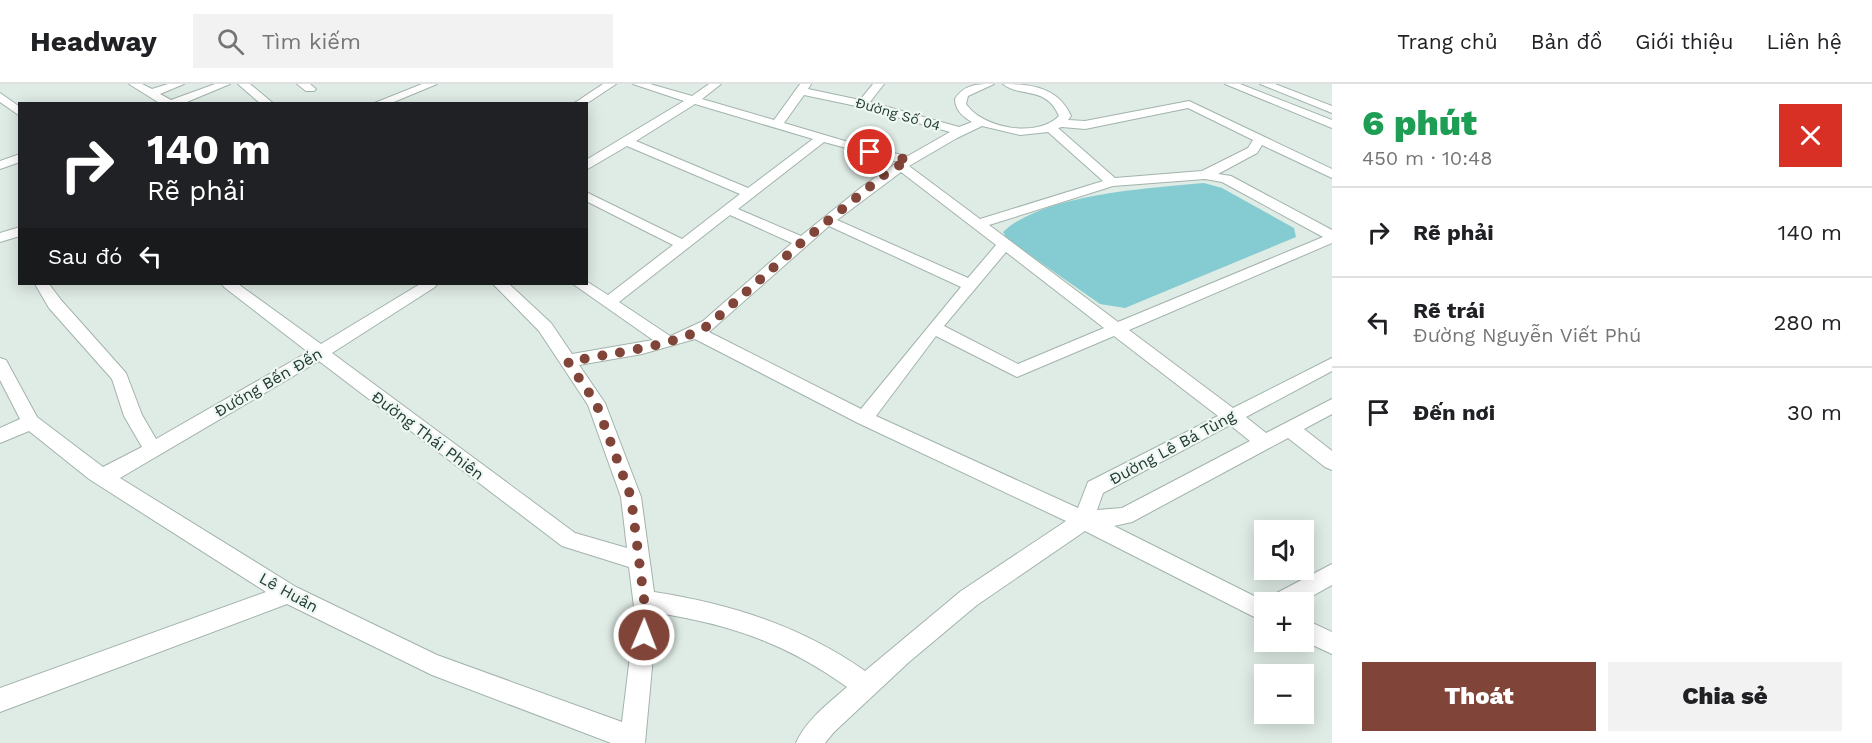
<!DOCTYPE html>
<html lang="vi">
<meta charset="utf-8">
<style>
:root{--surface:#fff;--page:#f2f2f2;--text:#202124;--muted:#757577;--line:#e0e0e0;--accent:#804439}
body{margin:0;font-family:"Work Sans",sans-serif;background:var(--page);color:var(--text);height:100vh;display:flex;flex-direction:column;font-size:22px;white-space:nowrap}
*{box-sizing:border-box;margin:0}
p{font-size:20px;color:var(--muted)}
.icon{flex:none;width:33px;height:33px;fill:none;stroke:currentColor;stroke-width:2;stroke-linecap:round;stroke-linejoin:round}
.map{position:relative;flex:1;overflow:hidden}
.side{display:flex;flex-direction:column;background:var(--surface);width:540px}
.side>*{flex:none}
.guide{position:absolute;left:18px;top:18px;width:570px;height:183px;border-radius:0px;box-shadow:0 3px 15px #0003;background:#202124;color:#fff;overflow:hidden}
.controls{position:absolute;left:1254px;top:436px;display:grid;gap:12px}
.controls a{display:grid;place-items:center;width:60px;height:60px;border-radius:0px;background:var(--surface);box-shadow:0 3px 15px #0003;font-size:30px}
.pin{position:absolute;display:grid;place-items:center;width:51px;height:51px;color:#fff;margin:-26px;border:3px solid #fff;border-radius:50%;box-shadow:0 2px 6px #0007}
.me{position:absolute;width:66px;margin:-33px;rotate:1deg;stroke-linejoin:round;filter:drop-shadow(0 0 4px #0008)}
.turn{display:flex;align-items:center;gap:21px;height:126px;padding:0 30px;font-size:27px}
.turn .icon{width:78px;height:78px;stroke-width:2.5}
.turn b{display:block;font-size:42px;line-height:51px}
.then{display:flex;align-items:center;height:57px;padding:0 30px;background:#0003;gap:12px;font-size:22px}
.round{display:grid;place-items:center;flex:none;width:63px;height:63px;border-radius:0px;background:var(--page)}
.summary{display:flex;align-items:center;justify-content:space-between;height:102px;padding:0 30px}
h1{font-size:36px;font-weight:800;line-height:45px;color:#1e9e55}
.button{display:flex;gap:12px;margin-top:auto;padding:12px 30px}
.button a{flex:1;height:69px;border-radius:0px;background:var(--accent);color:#fff;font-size:24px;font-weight:800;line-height:69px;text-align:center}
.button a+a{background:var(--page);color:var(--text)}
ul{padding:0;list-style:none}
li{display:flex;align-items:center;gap:18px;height:90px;padding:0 30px;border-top:2px solid var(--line)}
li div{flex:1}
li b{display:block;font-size:22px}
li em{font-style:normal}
header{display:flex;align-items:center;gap:36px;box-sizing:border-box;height:84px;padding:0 30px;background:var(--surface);border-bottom:2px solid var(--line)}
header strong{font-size:28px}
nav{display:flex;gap:33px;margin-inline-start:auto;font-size:21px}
.search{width:420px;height:54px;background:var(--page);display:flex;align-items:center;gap:15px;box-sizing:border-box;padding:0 21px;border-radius:0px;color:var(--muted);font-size:22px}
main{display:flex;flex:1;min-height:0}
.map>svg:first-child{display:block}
.water{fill:#85ccd2}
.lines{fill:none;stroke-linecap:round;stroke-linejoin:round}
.minor-casing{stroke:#a2b3ac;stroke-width:2}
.minor{fill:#fff;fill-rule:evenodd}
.route{stroke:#804439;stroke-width:10;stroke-dasharray:0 18}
.labels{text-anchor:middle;stroke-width:4.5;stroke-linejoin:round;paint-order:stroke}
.far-street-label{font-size:14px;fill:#203b32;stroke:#eff7f3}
.street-label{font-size:16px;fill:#203b32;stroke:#eff7f3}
</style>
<header>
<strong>Headway</strong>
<div class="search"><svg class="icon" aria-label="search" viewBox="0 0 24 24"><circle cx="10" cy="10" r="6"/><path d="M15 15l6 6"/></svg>Tìm kiếm</div>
<nav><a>Trang chủ</a><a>Bản đồ</a><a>Giới thiệu</a><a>Liên hệ</a></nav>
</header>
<main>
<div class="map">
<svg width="1332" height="659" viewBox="0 0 1332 659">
<rect width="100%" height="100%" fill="#dfebe5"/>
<!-- water -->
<path class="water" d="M1204,99L1222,104L1294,144L1296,153L1125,224L1100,220L1007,155L1003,148C1043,110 1150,104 1204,99Z"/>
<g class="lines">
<!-- minor casing -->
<g class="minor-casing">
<g id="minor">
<path d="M129,0H142L152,5L168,0H184L160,10L171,16L215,0H230L182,20H161Z"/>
<path d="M238,0H250L274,20H261Z"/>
<path d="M297,0H310L316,5L314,7H306Z"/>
<path d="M422,0H437L389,20H372Z"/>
<path d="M603,0H616L586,20H573Z"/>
<path d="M633,0H650L692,12L709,0H721L702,15L774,36L800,0H811L808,5L860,16L873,0H884L870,18L959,43L972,38C963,33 955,26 955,15C964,0 978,0 994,0L968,12L966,20C983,45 1038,54 1059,32C1046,1 1020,14 1003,0C1031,0 1058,3 1071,32L1068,36L1085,37L1189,17L1332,85V94L1262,61L1257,69L1218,90L1231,92L1332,146V159L1129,246L1233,324L1332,274V287L1246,333L1266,349L1332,315V330L1304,345L1332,367V386L1325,383L1288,354L1132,438L1114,442L1268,519L1271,512L1332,480V501L1300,519H1264V538L1085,447L977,521L909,578L834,648L825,659H796C806,636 829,619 847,603C787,560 730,540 657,529L645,659H611L432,591L287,520L0,628V604L266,508L89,395L29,347L0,359V344L20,335L0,296V274L6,276L37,333L103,383L142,363L124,332L112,295L49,224L35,200H49L61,216L126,289L142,331L156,355L308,268L224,203L222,200H238L321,260L420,200H437L435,203L332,269L575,449L627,464L621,413L588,321L539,247L493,200H509L551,239L572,270L653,256L573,200H586V197L608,211L673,161L586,117V108L682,155L740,110L627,62L586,86V76L684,17ZM804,11L861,23L950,48L908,72L872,65L784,39ZM695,20L813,55L748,104L636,57ZM1188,24L1253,56L1248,64L1202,87L1115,94L1058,44L1062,43L1085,45ZM982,42L1020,51L1048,48L1103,97L980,135L909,82L957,54ZM824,58L898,78L863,102L801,152L738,125ZM901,88L996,161L968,194L837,136ZM1205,95L1222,98L1323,153L1118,238L989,141L1113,102ZM730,131L792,159L703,237L673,251L670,252L619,218ZM829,142L961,203L861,325L709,248ZM1006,168L1104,244L1018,280L944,242ZM936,252L1017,293L1114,252L1218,332L1088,398L1078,424L876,332ZM695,255L858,339L1066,437L961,507L865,587C801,542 731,520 654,508L641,413L605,319L579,281L642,270ZM319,277L562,462L629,483L635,531L622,638L437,571L296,503L120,394ZM1230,341L1250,357L1122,424L1097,426L1103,409Z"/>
<path d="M1225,0H1240L1332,36V44Z"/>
<path d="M1260,0H1275L1332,22V29Z"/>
<path d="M0,9L20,23V32L0,18Z"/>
<path d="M20,70V78L0,85V77Z"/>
<path d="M20,143V152L0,158V149Z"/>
<path d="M1304,535L1332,548V570L1304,557Z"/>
</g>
</g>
<!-- minor -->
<use href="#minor" class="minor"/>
</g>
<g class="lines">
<!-- route -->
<path class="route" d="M644,551L646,531L631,413L596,319L568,278C609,269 675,263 709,241L802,158L889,87L909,76L870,68"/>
</g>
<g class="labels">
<!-- far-street labels -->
<g class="far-street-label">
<text transform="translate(898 30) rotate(16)" y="5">Đường Số 04</text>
</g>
<!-- street labels -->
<g class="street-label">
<text transform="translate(268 298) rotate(-30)" y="6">Đường Bến Đến</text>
<text transform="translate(428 351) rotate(37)" y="6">Đường Thái Phiên</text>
<text transform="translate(1172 363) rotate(-28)" y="6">Đường Lê Bá Tùng</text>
<text transform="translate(289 508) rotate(29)" y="6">Lê Huân</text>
</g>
</g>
</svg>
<div class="controls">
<a><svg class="icon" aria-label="sound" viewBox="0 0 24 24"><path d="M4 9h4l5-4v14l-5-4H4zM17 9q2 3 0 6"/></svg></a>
<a>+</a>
<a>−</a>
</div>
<div class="pin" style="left:870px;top:68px;background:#d93025"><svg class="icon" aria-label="arrive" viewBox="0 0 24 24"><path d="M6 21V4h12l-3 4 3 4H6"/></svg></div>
<svg class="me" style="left:644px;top:551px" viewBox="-20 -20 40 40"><circle r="17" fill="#804439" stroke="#fff" stroke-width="3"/><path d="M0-11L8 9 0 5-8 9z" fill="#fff"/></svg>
<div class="guide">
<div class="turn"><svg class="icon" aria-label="right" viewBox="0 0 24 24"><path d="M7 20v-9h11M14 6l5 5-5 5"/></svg><div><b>140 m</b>Rẽ phải</div></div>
<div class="then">Sau đó<svg class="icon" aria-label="left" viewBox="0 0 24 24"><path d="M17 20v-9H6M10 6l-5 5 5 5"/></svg></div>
</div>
</div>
<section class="side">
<div class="summary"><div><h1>6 phút</h1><p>450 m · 10:48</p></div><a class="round" style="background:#d93025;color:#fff"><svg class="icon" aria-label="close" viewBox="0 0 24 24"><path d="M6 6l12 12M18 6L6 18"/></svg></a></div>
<ul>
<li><svg class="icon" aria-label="right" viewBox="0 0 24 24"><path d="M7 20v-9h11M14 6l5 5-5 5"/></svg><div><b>Rẽ phải</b></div><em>140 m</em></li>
<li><svg class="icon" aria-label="left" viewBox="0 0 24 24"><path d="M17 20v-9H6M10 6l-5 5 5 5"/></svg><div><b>Rẽ trái</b><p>Đường Nguyễn Viết Phú</p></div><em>280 m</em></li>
<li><svg class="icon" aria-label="arrive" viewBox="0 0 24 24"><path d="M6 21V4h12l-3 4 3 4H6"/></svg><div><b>Đến nơi</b></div><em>30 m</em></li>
</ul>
<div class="button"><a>Thoát</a><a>Chia sẻ</a></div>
</section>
</main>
